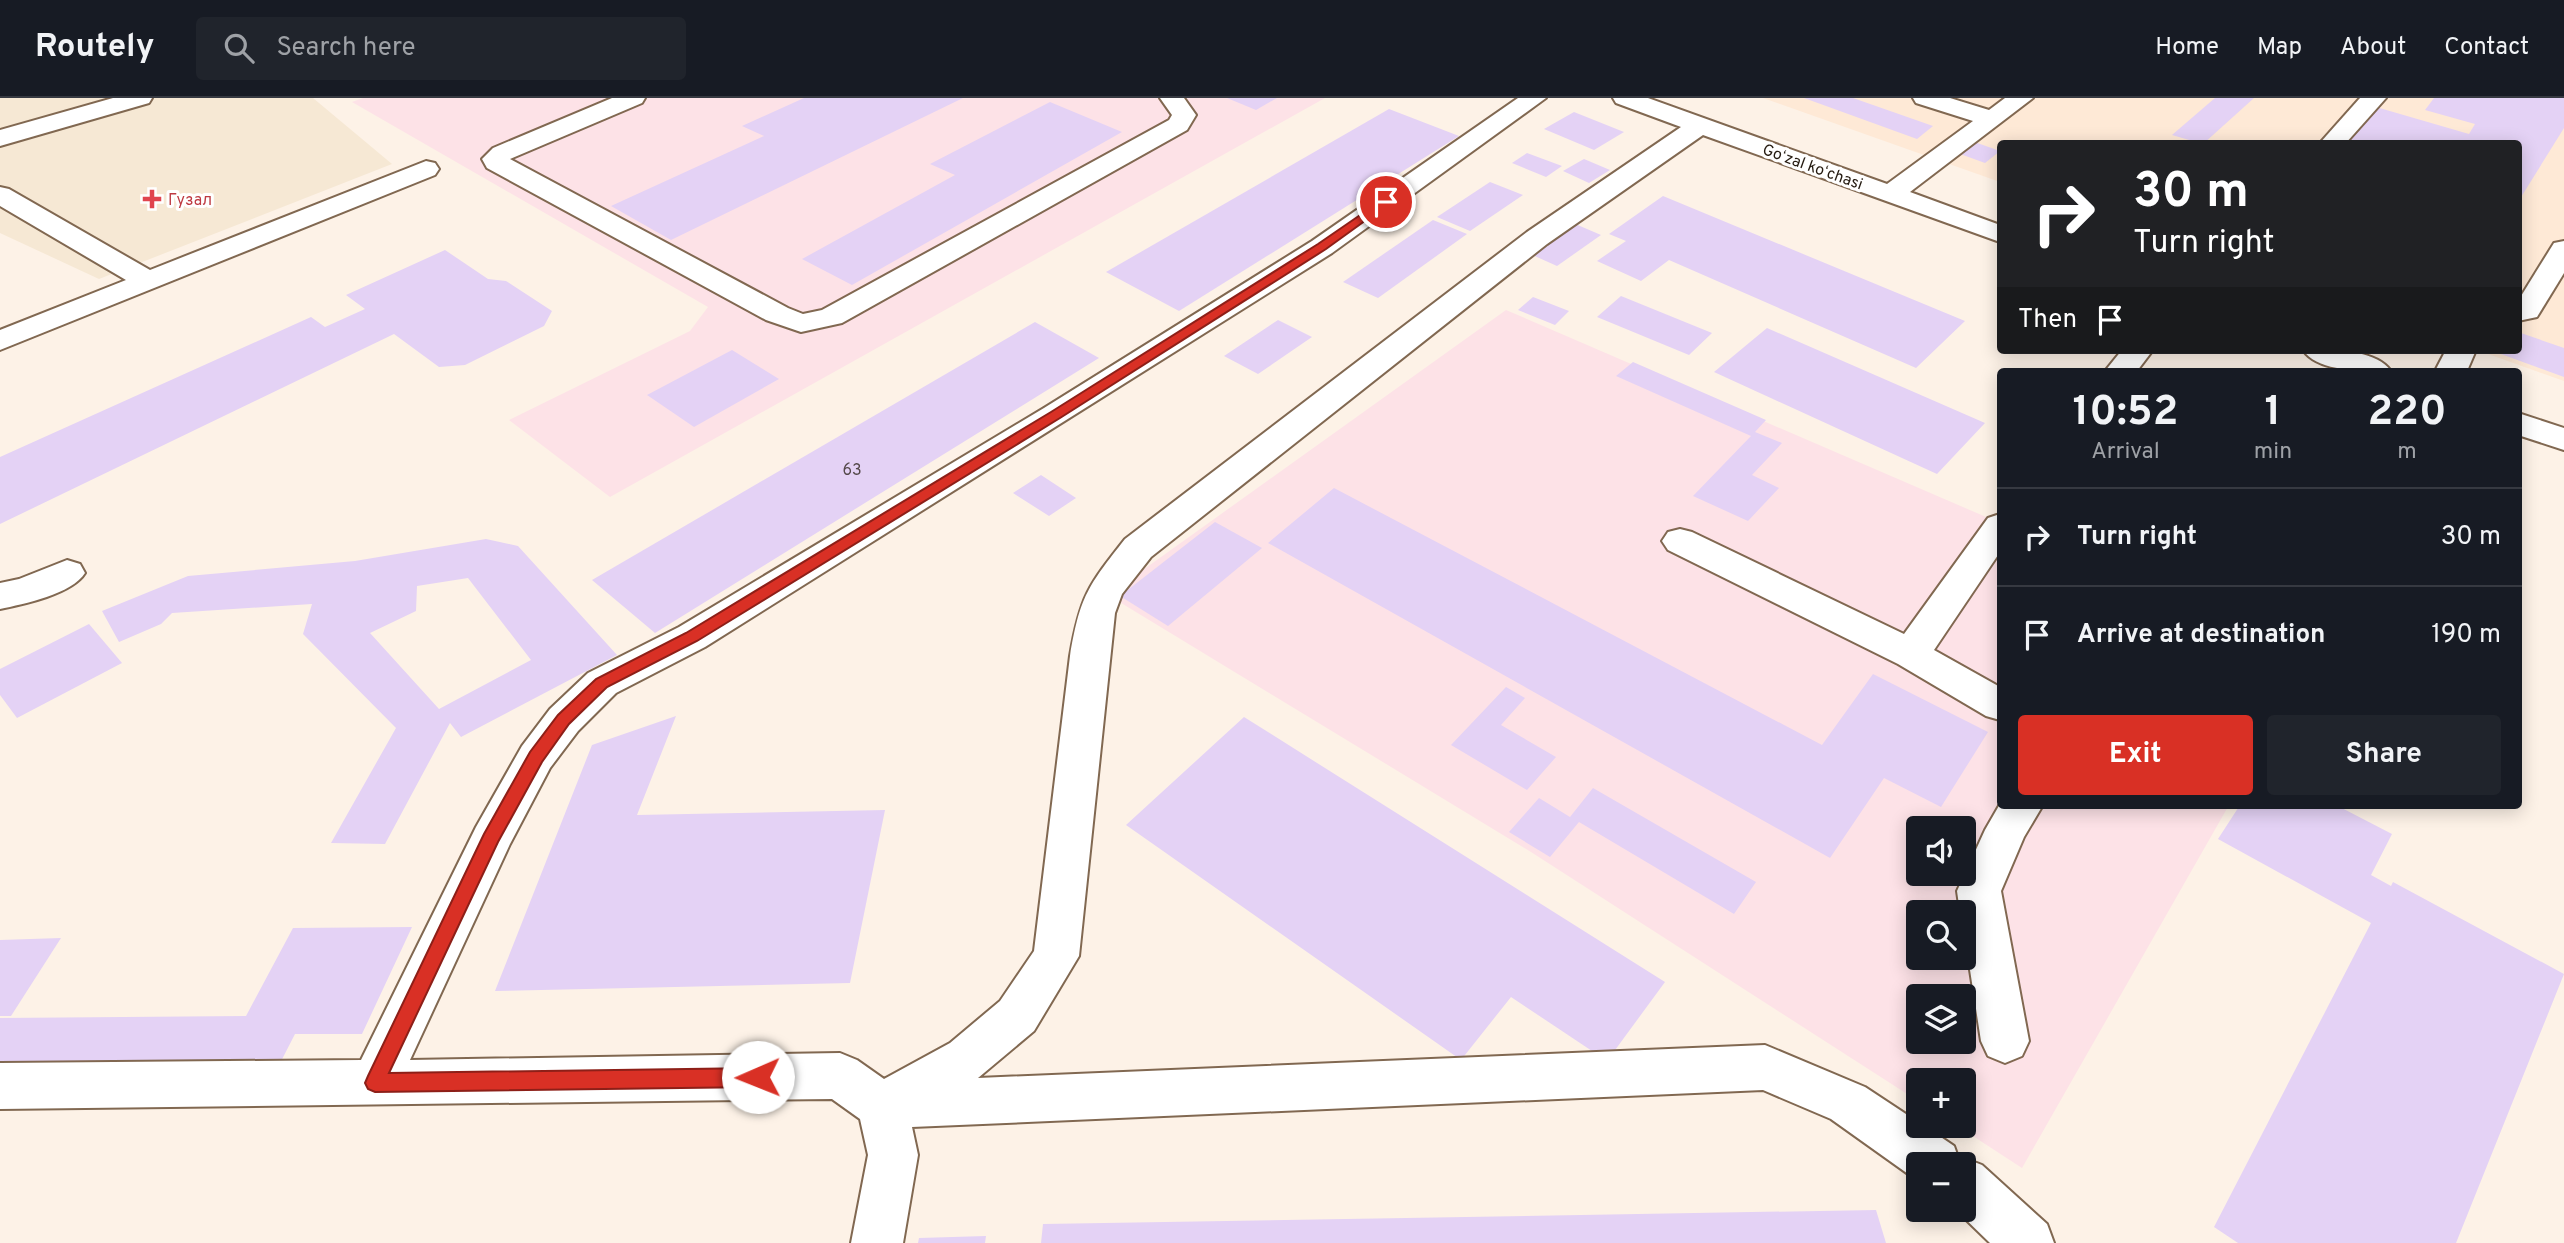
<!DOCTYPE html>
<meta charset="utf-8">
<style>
:root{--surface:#171b24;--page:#20242c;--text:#f1f3f6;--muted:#9ea1a6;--line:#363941;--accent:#d93025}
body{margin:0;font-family:Overpass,sans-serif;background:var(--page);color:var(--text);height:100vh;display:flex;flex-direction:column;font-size:26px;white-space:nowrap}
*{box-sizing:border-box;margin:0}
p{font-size:23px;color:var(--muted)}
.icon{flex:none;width:38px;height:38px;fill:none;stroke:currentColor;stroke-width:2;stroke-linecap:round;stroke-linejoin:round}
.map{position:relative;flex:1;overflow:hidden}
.drawer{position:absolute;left:1997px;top:270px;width:525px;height:441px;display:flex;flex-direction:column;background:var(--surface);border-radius:7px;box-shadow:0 4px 18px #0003}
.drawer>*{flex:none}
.guide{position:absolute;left:1997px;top:42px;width:525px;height:214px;border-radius:7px;box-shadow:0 4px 18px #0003;background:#202124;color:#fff;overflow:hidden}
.buttons{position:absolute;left:1906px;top:718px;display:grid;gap:14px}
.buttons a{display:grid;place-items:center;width:70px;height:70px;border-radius:7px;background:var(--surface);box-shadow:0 4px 18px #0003;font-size:35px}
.pin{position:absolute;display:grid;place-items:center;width:60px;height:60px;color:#fff;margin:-30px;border:4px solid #fff;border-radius:50%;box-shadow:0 2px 7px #0007}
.me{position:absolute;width:77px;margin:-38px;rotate:269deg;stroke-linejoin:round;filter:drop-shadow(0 0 5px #0008)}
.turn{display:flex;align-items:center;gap:24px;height:147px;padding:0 21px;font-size:32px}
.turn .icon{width:91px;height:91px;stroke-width:2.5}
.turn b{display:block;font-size:49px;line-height:60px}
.then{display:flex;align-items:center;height:66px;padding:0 21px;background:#0003;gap:14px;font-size:26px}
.eta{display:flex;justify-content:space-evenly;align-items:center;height:119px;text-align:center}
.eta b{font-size:42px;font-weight:700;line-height:49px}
.primary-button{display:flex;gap:14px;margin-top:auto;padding:14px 21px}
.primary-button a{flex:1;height:80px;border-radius:7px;background:var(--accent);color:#fff;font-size:28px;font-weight:700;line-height:80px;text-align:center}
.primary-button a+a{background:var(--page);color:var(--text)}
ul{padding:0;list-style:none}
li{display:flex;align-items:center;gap:21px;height:98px;padding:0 21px;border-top:2px solid var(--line)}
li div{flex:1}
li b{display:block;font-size:26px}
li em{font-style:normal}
header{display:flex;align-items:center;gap:42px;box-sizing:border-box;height:98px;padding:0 35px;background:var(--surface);border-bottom:2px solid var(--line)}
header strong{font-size:33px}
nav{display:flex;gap:38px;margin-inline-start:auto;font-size:24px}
.search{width:490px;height:63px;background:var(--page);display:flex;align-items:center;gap:18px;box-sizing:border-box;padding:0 24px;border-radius:7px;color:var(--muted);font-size:26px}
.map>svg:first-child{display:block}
.built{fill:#fee9d6}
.education{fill:#fde2e7;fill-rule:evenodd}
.medical{fill:#f6e8d4}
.building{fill:#e4d2f5;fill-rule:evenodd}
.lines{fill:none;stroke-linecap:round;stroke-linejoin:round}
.minor-casing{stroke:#816851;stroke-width:4}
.minor{fill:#fff;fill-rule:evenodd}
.route{fill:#d93025;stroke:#8d1f18;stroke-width:2}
.health-dot{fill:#e0444e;stroke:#fff;stroke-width:2.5}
.labels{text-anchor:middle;stroke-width:6;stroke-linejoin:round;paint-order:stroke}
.far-street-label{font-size:16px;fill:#241a10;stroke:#fff}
.far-health-label{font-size:16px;fill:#be3a42;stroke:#fff;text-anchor:start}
.number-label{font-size:16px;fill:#544849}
</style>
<header>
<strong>Routely</strong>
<div class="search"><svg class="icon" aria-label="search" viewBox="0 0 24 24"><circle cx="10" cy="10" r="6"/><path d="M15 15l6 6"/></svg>Search here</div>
<nav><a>Home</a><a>Map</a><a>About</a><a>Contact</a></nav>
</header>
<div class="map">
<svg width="2564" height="1145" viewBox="0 0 2564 1145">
<rect width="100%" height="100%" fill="#fdf2e7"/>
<!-- built -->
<path class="built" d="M1763,0H2564V283L2477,252H2518V46H2000V84Z"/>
<!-- education -->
<g class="education">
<path d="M363,0H1325L610,399L509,322L690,233L708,209L352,4Z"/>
<path d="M1506,212L2000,425V707H2229L2022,1070L1956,1027H1964V982H1918V1003L1531,754L1108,497ZM1918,730H1964V775H1918ZM1918,814H1964V859H1918ZM1918,898H1964V943H1918Z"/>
</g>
<!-- medical -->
<path class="medical" d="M0,0H313L392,66L99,181L0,135Z"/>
<!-- building -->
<g class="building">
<path d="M804,0H963L671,142L611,108L764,38L742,28Z"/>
<path d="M1227,0H1277L1256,12Z"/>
<path d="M1804,0H1853L1933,28L1917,41Z"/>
<path d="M2215,0H2254L2203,46L2172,37Z"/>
<path d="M2434,0H2564V30L2518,104V46H2346L2376,9L2469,36L2475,26L2425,12Z"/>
<path d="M1050,4L1122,34L852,187L802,161L955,77L930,66Z"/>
<path d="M1389,11L1459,38L1179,213L1106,174Z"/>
<path d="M1574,14L1624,34L1594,52L1544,31Z"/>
<path d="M1966,41L2000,53L1985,65L1952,53Z"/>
<path d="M1527,55L1562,68L1546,79L1512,65Z"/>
<path d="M1584,61L1610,72L1589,85L1563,73Z"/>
<path d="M1490,84L1523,97L1470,133L1437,119Z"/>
<path d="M1663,98L1965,223L1916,270L1669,162L1641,183L1597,163L1626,143L1609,136Z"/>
<path d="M1433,122L1467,136L1378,200L1343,184Z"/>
<path d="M1573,125L1601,137L1557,168L1528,155Z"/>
<path d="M445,152L488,181L506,183L552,213L544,228L465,267L439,269L394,236L0,426V359L311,219L325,229L365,211L346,197Z"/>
<path d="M1621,198L1712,235L1689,257L1597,219Z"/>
<path d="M1533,199L1569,213L1555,227L1518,212Z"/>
<path d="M1278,222L1312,239L1258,276L1224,258Z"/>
<path d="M1035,224L1099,260L655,535L592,482Z"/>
<path d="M1767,230L1985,325L1937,376L1714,274Z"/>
<path d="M2518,234L2564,250V279L2490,252H2518Z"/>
<path d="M732,252L779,281L694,329L647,297Z"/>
<path d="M1633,264L1766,322L1755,334L1782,345L1752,377L1779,390L1748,423L1693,398L1751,338L1616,278Z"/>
<path d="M1041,377L1076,400L1049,418L1013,395Z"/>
<path d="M1334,390L1822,647L1873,576L1988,634L1941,709L1884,680L1830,760L1268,445Z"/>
<path d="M1215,424L1262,450L1168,528L1120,498Z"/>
<path d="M486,441L518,448L617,557L461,639L450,625L385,746L331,745L396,630L303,536L312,506L172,515L161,526L119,544L102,513L188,478L355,463ZM468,480L531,562L439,611L370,535L416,513L417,488Z"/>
<path d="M89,526L122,565L17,620L0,597V571Z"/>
<path d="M1506,589L1525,600L1501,627L1556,659L1527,692L1451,647Z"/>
<path d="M676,618L637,717L885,712L850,885L495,893L592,647Z"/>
<path d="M1244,619L1665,884L1607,963L1511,899L1461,962L1126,727Z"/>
<path d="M1593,690L1756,784L1734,816L1579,724L1550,759L1509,734L1539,700L1570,719Z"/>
<path d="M2240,707H2336L2392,736L2371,777L2391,788L2393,784L2564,876L2456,1145H2238L2214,1129L2371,825L2218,741Z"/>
<path d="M412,829L362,936H295L276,973L0,974V920L246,918L293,830Z"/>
<path d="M61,840L11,918H0V842Z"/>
<path d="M1876,1112L1886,1145H1041L1043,1126Z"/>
<path d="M986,1138L985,1145H918L919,1140Z"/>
</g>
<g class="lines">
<!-- minor casing -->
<g class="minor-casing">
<g id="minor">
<path d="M113,0H152L149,5L0,48V32Z"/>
<path d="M612,0H645L642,5L510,61L788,210L803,216L822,212L1169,22L1172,17L1160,0H1184L1196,17L1187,32L842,225L801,234L766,222L487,70L482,61L493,50Z"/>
<path d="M1518,0H1546L1332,155L705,549L616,595L578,633L550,670L510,746L410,962L840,955L857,962L884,981L950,945L1000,903L1034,853L1070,558C1080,498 1088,488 1125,441L1527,134L1681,29L1616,5L1613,0H1648L1887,86L1973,23L1916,5L1913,0H1950L1989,12L2005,0H2033L1910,94L2000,127V144L1703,37L1547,146L1151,459L1122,496L1115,515L1079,858L1034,933L978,980L1765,947L1865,989L1918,1024V1027H1923L1954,1048L1959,1062L1964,1060L1982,1067L2047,1126L2054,1145H1990L1955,1111H1964V1066H1918V1083L1831,1021L1763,992L912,1029L918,1057L903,1145H851L868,1057L860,1021L832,1001L0,1011V965L361,962L476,729L522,648L550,611L588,575L679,529L1044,310L1312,143Z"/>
<path d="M2360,0H2386L2345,46H2319Z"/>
<path d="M426,63L435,65L439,71L435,77L0,252V232L126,182L0,108V89L9,91L150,172Z"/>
<path d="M2564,143V175L2537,219L2518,223V203L2554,145Z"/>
<path d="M2122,252H2153L2137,273H2105Z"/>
<path d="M2303,252C2328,252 2375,250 2391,273C2366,273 2318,275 2303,252Z"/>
<path d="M2446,252H2476L2467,273H2435Z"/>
<path d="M2518,315L2564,330V352L2518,337Z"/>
<path d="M2000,416V454L1934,552L2000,589V622L1986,618L1898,566L1668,452L1662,443L1668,434L1680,431L1692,434L1904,536L1988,420Z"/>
<path d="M67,462L80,466L85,475C72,496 24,506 0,511V485L19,481Z"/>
<path d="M2000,706L2043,707L2024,739L2001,793L2029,943L2022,958L2005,965L1988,958L1981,943L1964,833V814H1960L1957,793L1985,732Z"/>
</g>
</g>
<!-- minor -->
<use href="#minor" class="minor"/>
</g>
<!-- route -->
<path class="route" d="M1382,102L1391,104L1326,151L1060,320L697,543L607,589L569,626L542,664L498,744L389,975L758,970L765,973L768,979L765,986L758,989L375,994L368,991L365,985L368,978L484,736L530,654L558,617L596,581L686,535L1051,314L1318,146Z"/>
<!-- markers -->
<path class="health-dot" d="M148.5 90.5h7v7h7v7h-7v7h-7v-7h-7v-7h7z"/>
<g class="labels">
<!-- far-street labels -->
<g class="far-street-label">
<text transform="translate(1813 68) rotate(20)" y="6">Goʻzal koʻchasi</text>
</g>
<!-- far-health labels -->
<g class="far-health-label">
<text x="168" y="107">Гузал</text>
</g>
<!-- number labels -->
<g class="number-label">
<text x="852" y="377">63</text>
</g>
</g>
</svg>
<div class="buttons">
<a><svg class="icon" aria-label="sound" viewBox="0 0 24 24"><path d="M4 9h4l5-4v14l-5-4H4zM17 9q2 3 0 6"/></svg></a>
<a><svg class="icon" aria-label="search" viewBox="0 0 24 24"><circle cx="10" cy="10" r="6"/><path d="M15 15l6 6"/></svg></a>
<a><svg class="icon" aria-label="layers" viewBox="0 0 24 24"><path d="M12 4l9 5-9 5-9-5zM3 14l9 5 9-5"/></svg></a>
<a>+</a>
<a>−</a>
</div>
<div class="pin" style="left:1386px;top:104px;background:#d93025"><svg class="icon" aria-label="arrive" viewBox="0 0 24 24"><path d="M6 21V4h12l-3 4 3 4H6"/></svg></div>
<svg class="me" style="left:758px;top:979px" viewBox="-20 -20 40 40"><circle r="19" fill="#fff"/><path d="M0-13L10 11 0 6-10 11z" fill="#d93025"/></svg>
<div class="guide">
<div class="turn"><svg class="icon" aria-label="right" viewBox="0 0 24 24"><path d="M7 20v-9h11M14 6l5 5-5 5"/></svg><div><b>30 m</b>Turn right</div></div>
<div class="then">Then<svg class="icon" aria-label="arrive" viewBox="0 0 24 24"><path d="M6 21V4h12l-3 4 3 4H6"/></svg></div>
</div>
<section class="drawer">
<div class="eta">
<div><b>10:52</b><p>Arrival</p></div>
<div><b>1</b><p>min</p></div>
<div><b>220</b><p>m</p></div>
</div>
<ul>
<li><svg class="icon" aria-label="right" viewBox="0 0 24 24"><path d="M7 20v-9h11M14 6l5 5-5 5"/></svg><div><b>Turn right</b></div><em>30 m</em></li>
<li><svg class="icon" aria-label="arrive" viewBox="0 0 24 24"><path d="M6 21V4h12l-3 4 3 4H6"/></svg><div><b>Arrive at destination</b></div><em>190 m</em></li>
</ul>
<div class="primary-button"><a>Exit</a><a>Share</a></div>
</section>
</div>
